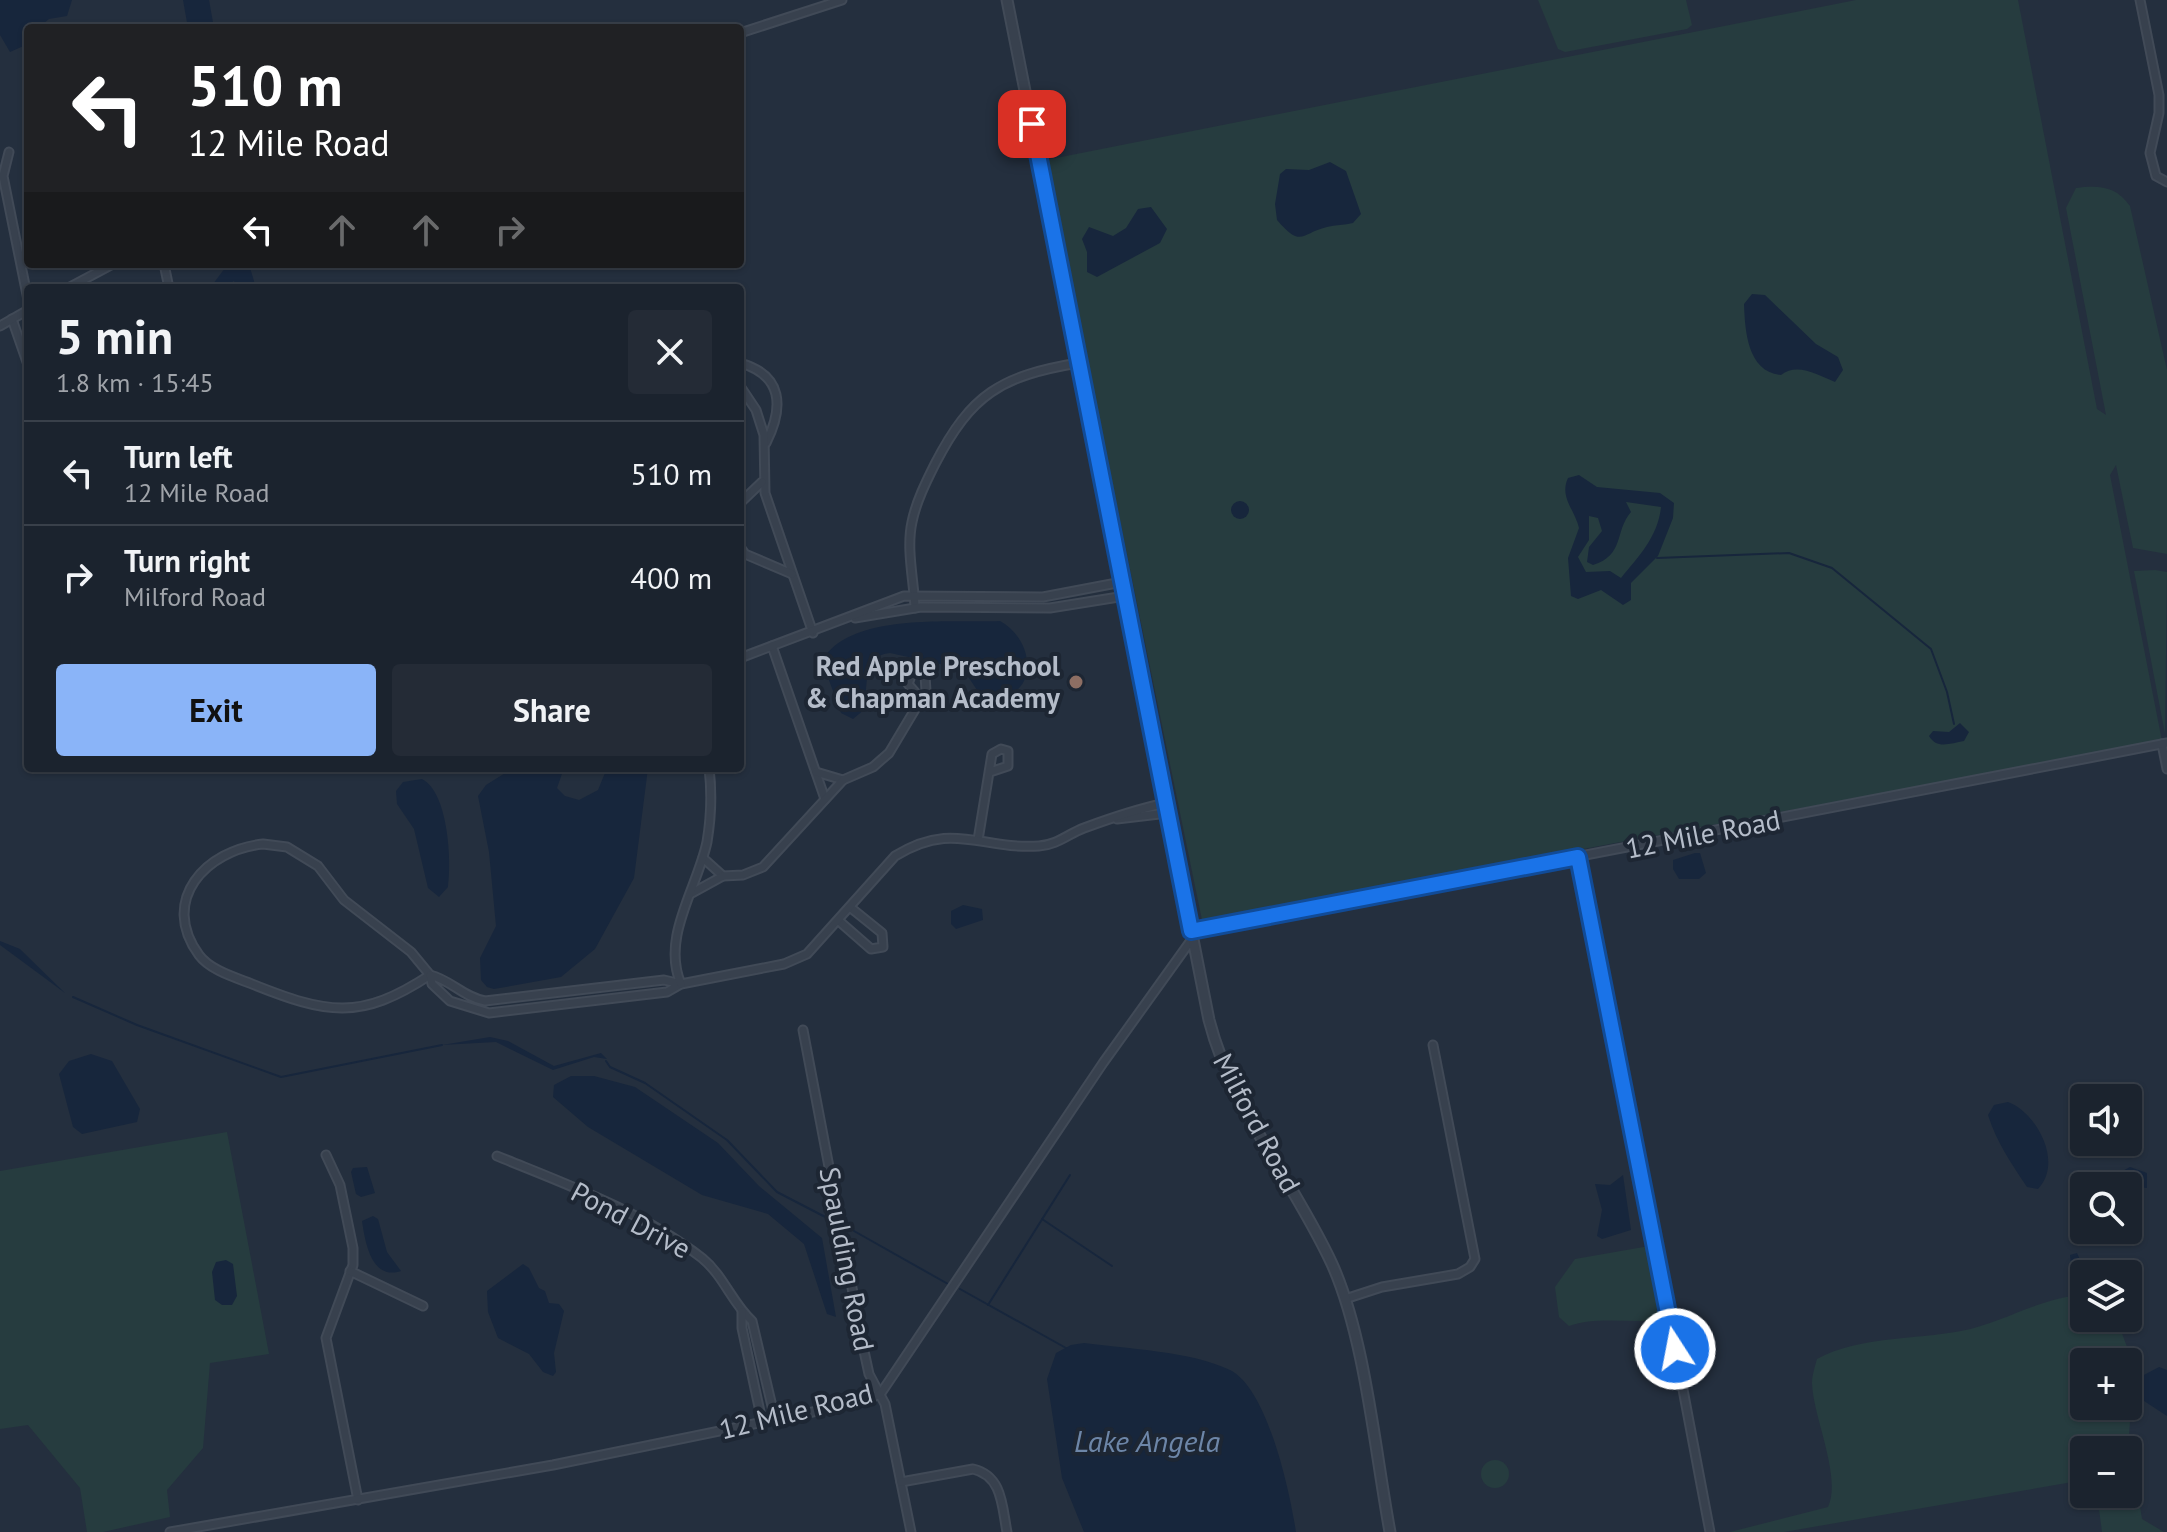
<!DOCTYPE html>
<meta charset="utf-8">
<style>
:root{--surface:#1b232e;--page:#242b36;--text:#f1f3f6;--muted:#a0a4aa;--line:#39404a;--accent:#8ab4f8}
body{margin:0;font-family:"PT Sans",sans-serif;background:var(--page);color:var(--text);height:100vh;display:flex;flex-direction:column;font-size:30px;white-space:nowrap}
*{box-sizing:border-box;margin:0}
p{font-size:26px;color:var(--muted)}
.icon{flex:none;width:44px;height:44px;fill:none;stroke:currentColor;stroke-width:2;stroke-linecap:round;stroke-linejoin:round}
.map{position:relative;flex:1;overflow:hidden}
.side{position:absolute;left:24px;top:284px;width:720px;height:488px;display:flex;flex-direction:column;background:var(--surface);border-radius:8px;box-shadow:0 2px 6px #0004,0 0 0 2px var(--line)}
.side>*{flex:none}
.guide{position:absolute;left:24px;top:24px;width:720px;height:244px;border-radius:8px;box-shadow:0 2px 6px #0004,0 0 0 2px var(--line);background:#202124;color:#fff;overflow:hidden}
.buttons{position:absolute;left:2070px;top:1084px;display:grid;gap:16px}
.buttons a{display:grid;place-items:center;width:72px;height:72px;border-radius:8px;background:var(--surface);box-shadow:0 2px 6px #0004,0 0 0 2px var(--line);font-size:40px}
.pin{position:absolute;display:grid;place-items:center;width:68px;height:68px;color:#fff;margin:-34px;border-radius:16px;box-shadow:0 4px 12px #0006}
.me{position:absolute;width:88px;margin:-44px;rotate:349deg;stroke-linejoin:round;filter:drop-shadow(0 0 6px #0008)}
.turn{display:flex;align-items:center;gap:28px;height:168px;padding:0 32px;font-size:36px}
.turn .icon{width:104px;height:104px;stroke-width:2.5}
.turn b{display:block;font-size:56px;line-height:68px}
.lanes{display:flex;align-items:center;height:76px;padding:0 32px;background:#0003;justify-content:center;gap:40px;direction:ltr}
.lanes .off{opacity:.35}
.round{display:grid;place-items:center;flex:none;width:84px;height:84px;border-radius:8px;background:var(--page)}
.head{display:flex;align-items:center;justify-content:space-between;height:136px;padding:0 32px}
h1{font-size:48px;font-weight:800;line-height:60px}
.action{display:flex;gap:16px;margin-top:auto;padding:16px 32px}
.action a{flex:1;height:92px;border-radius:8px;background:var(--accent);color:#111;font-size:32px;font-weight:800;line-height:92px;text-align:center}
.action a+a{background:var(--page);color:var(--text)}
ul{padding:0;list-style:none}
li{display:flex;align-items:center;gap:24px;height:104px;padding:0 32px;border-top:2px solid var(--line)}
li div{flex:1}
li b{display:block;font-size:30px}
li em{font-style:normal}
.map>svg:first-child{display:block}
.green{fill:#263c3f;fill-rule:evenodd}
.water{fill:#17263c;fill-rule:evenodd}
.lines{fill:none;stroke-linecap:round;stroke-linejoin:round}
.stream{stroke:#17263c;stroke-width:2}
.minor-casing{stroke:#414a57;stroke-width:11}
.tertiary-casing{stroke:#414a57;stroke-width:13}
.minor{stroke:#38414e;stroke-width:7}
.tertiary{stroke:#38414e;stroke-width:9}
.route-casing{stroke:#114b97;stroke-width:20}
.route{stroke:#1a73e8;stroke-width:14}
.education-dot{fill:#8d6e63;stroke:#1d2633;stroke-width:3}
.labels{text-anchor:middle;stroke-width:8;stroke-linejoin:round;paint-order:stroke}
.poi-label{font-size:28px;font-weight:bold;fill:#b4bcc9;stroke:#1d2633;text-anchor:end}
.street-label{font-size:28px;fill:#b4bcc9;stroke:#1d2633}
.water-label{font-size:30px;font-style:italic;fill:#6d86a8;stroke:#1d2633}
</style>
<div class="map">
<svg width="2167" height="1532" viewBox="0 0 2167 1532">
<rect width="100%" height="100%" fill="#242f3e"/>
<!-- green -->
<g class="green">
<path d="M1538,0H1686L1692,25L1687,29L1565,52L1558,49Z"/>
<path d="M1856,0H2018L2097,409L2106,415L2066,208L2076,188C2099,185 2116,186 2130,206L2167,370V554L2133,548L2116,465L2110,475L2162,741L1202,920L1046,160Z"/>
<path d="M2155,570L2167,572L2165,734L2134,571Z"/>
<path d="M227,1132L269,1354L210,1363L203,1448L167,1490L170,1517L103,1532H87L80,1488L28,1425L0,1429V1171Z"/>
<path d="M1655,1245L1669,1319C1636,1325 1600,1315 1569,1326L1559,1317L1555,1287L1575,1259Z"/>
<path d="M2084,1295V1318H2116L2134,1365L2129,1435L2142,1519L2164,1532H2102L2097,1494H2128V1450H2084V1480L1784,1532H1730L1828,1507C1842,1477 1813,1417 1812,1383C1812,1376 1815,1366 1817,1359C1859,1336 1914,1340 1961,1331C2004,1323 2040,1297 2084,1295ZM2084,1362H2128V1406H2084Z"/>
<circle cx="1495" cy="1474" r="14"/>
</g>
<!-- water -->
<g class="water">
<path d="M0,0H72L67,16L49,19L38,28H28V44L10,52L0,35Z"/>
<path d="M209,0L214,28H188L183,0Z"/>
<path d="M1330,162L1346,171L1361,214L1353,223C1345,225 1335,225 1327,227C1301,233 1302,249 1277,220L1275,204L1280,174L1286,169L1309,170Z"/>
<path d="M1151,207L1167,229L1160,243L1097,277L1087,272V252L1082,239L1089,227L1113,236L1126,228L1138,209Z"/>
<path d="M228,264H249L256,288H237L234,281L222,288H210Z"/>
<path d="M1752,294L1765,295L1816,344L1838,357L1843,370L1835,382C1818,375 1797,362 1781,375C1747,372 1745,330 1744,304Z"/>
<path d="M1579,475L1597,487L1660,493L1674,503L1673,518L1658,556L1631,583V600L1623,605L1601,590L1578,599L1571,596L1568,558L1579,528C1575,510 1559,497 1568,478ZM1626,502L1661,507C1658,537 1638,557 1621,578L1610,571L1586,572L1578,557L1589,540V516L1598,518L1602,531L1589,547L1587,562L1593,565C1625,555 1614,532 1631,512Z"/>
<circle cx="1240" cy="510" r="9"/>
<path d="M1000,621C1038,642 1040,704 983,699L963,669L890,653C863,655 867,687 865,709L853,719L841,713L822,661C849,612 951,623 1000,621Z"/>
<path d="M1960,723L1969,732L1964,741C1951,743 1937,750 1929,736L1933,731L1949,732Z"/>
<path d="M513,768H564L557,788L565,796L579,800L598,790L607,768H648L634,878L595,949L561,977L494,989L487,987L481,980L480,958L496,926L489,852L478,796L486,785Z"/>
<path d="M422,779C448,792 452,860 448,887L439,897L428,888L414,829L397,804L396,791L403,782Z"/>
<path d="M1695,853H1700L1706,873L1699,879H1679L1673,869V860Z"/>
<path d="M963,905L982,909L983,920L956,929L951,924V911Z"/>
<path d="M0,941L20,949L65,993L0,945Z"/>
<path d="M490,1037L508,1041L554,1066L601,1053L607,1059L594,1057L553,1070L496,1042L442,1045Z"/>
<path d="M91,1054L112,1061L140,1109L137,1122L82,1134L73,1127L59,1074L69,1061Z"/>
<path d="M571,1076H594L635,1087L718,1143L759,1186L822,1238L836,1317L827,1314L804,1244L768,1214L702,1195L588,1127L553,1097L554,1085Z"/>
<path d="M2008,1102C2036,1112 2064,1162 2038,1189L2027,1187C2011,1163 1997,1143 1988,1115L1994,1105Z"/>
<path d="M367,1167L375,1193L361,1197L356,1194L351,1172L353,1168Z"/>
<path d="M2130,1167L2147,1173V1188L2139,1187L2128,1192V1186H2115V1175Z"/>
<path d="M1623,1175L1631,1230L1602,1239L1597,1236L1602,1210L1595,1184L1610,1185Z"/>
<path d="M373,1216L378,1219L387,1252L401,1271C371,1281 365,1241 362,1221Z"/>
<path d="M2077,1253L2084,1268L2091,1274H2084V1284H2077L2072,1274L2070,1255Z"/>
<path d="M226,1260L233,1264L237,1296L232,1305H222L215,1300L212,1272L216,1262Z"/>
<path d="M523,1264L529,1268L539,1288L545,1291L549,1303L559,1304L564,1311L554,1353L556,1372L553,1376L543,1372L529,1354L498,1338L488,1312L487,1291Z"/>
<path d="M1084,1343C1127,1349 1191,1351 1230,1370C1268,1389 1290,1493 1296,1532H1084L1062,1478L1047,1379L1056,1353L1071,1345Z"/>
<path d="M2159,1367L2167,1370V1416L2144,1401L2137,1386L2142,1376Z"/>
</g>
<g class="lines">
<!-- stream -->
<g class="stream">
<path d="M1657,558L1789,553L1832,568L1931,649L1947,692L1954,724"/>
<path d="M73,997L137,1025L281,1077L442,1045"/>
<path d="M606,1061L610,1067L645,1083L727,1140L777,1192L833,1221"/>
<path d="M1042,1219L1112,1266"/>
<path d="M854,1231L948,1284"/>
<path d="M960,1289L1066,1348"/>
<path d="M988,1305L1070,1175"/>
</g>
<!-- minor casing -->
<g class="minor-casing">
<g id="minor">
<path d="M2140,0L2159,95V113L2150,153L2156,176L2167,182"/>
<path d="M740,33L842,0"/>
<path d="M9,152L3,176L28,300"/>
<path d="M164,264L169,288"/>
<path d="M68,288L113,264"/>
<path d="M12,319L28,365"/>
<path d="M0,326L28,310"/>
<path d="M740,363C783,375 784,407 766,443"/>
<path d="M740,386L756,410L764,435L765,493L813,633"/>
<path d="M740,503L762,482"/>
<path d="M740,547L745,554L792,574"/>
<path d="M915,608C914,581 906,549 912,522C916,502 926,482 935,464C971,394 1001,376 1078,363"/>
<path d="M855,618L921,607L1050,608L1125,596"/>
<path d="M772,646L825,799"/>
<path d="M740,658L904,596L1043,597L1122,582"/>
<path d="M2162,744L2167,769"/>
<path d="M816,772L843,780"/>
<path d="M1117,819L1168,813"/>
<path d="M978,840L992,754L1001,749L1008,751V766L990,772"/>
<path d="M263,844L287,847L318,866L344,900L411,952L430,975C360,1021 327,1014 252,984C234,977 210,970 199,955C159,900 206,850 263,844Z"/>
<path d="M1578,857L1623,1073L1710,1532"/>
<path d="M703,858L723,876"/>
<path d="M692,893L723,876L743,875L763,867L843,780L873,767L889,753L926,691L925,675L912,673L908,684L922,700"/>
<path d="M839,921L871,949L883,947L882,933L851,908"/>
<path d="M1191,931L2167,743"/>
<path d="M681,984L664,980L485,1001C463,997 451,980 430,975L432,984L450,1001L489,1013L667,992L681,984L784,964L807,954L895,856C953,820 981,850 1039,846C1057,845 1068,834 1084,828C1111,818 1138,809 1166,803"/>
<path d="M681,984C661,937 697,889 707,842C711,818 712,792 709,768"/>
<path d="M803,1030L864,1351L869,1374L885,1404L911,1532"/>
<path d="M326,1155L340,1185L353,1248V1265L326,1338L358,1500"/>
<path d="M497,1156C568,1185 641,1211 702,1258C724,1276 732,1303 752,1321L775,1419"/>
<path d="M350,1271L423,1306"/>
<path d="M1345,1299L1382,1287L1458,1274L1470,1267L1475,1259L1433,1045"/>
<path d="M742,1312V1328L762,1421"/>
<path d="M901,1482L973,1469C1003,1476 1002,1507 1007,1532"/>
<path d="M170,1532L553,1465L832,1408L868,1400L881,1393L1103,1063L1192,939"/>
</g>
</g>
<!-- tertiary casing -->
<g class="tertiary-casing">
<path id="tertiary" d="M1007,0L1209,1020C1232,1110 1294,1181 1332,1264C1365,1337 1375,1451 1390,1532"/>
</g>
<!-- minor -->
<use href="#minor" class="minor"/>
<!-- tertiary -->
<use href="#tertiary" class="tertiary"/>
</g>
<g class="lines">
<!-- route casing -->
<g class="route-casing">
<path id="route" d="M1032,124L1191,931L1578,857L1675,1349"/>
</g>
<!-- route -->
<use href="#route" class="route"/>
</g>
<!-- markers -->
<circle class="education-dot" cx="1076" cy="682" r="8"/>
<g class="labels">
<!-- poi labels -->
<g class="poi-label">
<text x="1060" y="676">Red Apple Preschool<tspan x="1060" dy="32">&amp; Chapman Academy</tspan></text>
</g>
<!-- street labels -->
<g class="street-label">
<text transform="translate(1703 834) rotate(-11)" y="10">12 Mile Road</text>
<text transform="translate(1257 1123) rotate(62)" y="10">Milford Road</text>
<text transform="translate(631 1220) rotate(28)" y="10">Pond Drive</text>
<text transform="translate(847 1259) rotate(79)" y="10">Spaulding Road</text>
<text transform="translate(796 1411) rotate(-14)" y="10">12 Mile Road</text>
</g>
<!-- water labels -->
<g class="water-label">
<text x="1147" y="1452">Lake Angela</text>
</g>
</g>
</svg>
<div class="buttons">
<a><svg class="icon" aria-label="sound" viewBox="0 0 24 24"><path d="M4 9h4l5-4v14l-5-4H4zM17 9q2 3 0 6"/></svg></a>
<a><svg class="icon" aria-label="search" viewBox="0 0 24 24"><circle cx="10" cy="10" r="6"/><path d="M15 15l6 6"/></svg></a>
<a><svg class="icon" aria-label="layers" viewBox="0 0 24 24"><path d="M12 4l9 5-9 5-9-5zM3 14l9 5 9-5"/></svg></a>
<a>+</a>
<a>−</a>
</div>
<div class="pin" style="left:1032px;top:124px;background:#d93025"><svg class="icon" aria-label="arrive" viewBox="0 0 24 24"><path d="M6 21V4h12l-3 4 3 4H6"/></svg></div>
<svg class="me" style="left:1675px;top:1349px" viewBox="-20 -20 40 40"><circle r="17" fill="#1a73e8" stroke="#fff" stroke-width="3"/><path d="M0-11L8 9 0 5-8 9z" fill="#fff"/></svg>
<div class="guide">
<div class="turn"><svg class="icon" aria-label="left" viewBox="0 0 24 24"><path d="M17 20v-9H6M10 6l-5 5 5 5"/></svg><div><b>510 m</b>12 Mile Road</div></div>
<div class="lanes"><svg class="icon" aria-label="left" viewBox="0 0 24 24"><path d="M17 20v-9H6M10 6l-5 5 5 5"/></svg><svg class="icon off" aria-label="ahead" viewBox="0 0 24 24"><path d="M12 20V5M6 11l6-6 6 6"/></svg><svg class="icon off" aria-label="ahead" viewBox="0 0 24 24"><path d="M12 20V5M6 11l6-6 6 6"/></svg><svg class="icon off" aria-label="right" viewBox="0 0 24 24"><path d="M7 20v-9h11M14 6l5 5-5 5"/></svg></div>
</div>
<section class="side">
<div class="head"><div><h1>5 min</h1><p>1.8 km · 15:45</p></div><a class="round"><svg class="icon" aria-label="close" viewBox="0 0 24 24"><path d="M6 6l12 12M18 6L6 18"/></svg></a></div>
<ul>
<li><svg class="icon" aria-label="left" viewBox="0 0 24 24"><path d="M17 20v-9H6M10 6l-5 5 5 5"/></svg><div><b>Turn left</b><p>12 Mile Road</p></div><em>510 m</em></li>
<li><svg class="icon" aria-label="right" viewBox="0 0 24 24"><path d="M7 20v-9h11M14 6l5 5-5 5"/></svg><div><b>Turn right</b><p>Milford Road</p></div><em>400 m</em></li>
</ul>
<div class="action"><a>Exit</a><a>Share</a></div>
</section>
</div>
